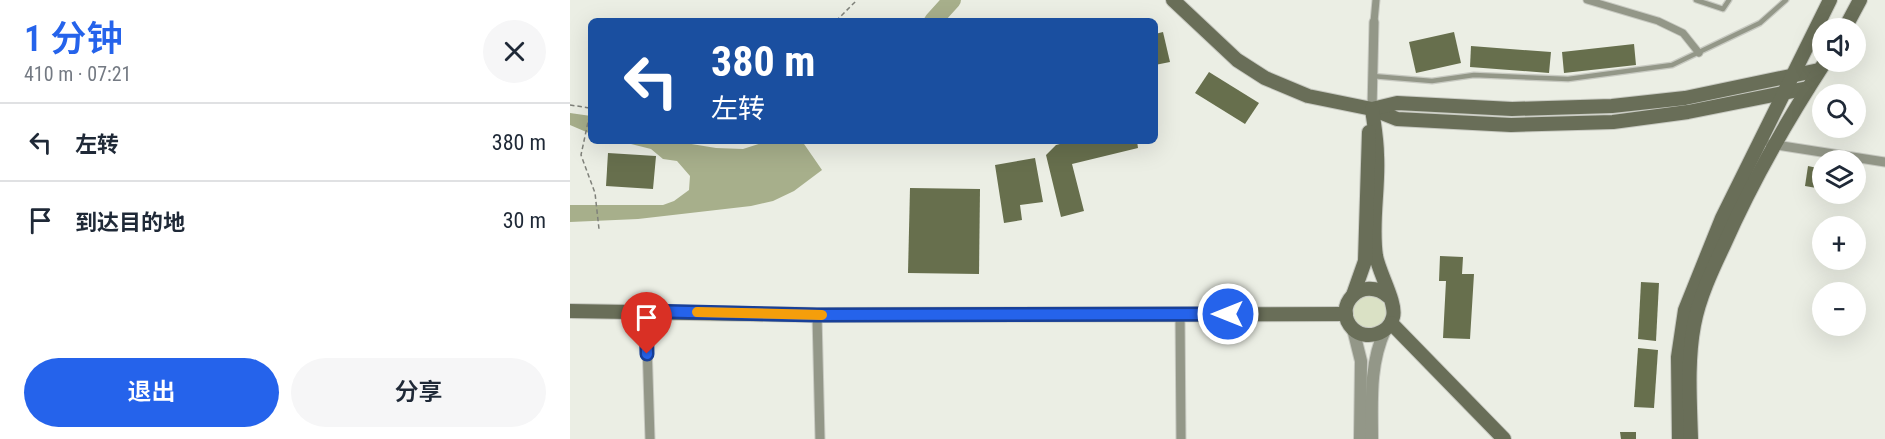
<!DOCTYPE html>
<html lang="zh">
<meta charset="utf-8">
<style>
:root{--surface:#fff;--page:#f6f6f7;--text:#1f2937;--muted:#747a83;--line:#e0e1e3;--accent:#2563eb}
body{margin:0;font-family:"Roboto Condensed","Noto Sans SC",sans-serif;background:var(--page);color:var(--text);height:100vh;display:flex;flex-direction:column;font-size:22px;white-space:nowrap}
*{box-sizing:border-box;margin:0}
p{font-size:20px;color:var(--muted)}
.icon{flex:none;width:33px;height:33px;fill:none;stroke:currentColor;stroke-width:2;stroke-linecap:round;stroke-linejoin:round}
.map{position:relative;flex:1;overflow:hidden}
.details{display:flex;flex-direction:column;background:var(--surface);width:570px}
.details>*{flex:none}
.banner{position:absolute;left:18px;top:18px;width:570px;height:126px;border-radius:9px;box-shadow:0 6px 24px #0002;background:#1a4fa0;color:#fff;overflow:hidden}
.controls{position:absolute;left:1242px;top:18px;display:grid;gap:12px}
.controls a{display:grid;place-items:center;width:54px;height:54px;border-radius:50%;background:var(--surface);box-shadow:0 6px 24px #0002;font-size:30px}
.pin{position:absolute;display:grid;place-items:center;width:51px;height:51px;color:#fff;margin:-62px -26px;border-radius:50% 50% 50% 0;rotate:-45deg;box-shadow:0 0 6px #0007}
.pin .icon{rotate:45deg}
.me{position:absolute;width:66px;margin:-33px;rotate:270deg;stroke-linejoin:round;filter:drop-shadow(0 0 4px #0008)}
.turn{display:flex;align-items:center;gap:21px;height:126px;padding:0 24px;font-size:27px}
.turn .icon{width:78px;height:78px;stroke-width:2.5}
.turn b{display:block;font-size:42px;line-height:51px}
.round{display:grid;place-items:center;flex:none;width:63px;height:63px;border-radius:32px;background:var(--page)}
.overview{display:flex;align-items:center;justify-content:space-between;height:102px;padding:0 24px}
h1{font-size:36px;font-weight:600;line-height:45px;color:var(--accent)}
.primary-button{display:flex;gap:12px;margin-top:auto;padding:12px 24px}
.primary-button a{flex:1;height:69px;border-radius:36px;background:var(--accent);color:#fff;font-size:24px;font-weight:600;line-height:69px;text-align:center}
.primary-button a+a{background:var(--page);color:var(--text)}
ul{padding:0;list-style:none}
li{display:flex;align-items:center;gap:18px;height:78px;padding:0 24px;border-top:2px solid var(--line)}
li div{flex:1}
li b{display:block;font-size:22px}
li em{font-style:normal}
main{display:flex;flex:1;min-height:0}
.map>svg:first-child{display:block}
.green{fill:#dae1c5}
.water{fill:#a7af8b}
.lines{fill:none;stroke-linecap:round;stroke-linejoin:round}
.river{stroke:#a7af8b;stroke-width:18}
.building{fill:#676f4d}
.service-casing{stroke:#c8cac2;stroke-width:7}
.pedestrian-casing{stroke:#c8cac2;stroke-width:9}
.minor-casing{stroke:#c8cac2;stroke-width:11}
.tertiary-casing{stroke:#c8cac2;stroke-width:14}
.secondary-casing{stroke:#c8cac2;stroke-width:16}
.path{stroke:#7f817a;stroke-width:1.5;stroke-dasharray:4.5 3;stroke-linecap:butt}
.service{stroke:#939788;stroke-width:4.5}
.pedestrian{stroke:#939788;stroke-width:7}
.minor{stroke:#939788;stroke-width:9}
.tertiary{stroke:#939788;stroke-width:12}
.secondary{stroke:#696e58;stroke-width:14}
.route-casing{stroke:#184099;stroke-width:15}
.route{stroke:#2563eb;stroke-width:10}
.slow{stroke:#f59e0b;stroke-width:10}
</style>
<main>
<section class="details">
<div class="overview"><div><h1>1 分钟</h1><p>410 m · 07:21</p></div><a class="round"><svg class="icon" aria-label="close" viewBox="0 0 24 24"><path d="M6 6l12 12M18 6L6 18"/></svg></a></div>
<ul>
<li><svg class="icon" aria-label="left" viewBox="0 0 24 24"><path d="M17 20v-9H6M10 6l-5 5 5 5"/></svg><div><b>左转</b></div><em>380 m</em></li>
<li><svg class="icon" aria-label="arrive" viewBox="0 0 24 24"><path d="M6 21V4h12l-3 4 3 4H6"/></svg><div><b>到达目的地</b></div><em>30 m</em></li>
</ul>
<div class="primary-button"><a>退出</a><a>分享</a></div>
</section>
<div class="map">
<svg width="1315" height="439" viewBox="0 0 1315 439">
<rect width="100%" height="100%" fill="#ebeee4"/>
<!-- green -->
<circle class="green" cx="799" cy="312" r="17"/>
<!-- water -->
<g class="water">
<path d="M0,113L21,116V134L0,125Z"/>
<path d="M49,141H103L146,148L173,149L198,141H232L252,170L224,191L203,201L181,206L68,219L0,222V205H93L104,201L119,190L120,176L107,161L93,159L81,149Z"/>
</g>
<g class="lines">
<!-- river -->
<path class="river" d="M363,21L382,0"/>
</g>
<!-- building -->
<g class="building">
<path d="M593,32L600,62L585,65V34Z"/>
<path d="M884,32L891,63L846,73L839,42Z"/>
<path d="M1064,44L1066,65L994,73L992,52Z"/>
<path d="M901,46L981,52L979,73L900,67Z"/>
<path d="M639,72L689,103L675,124L625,93Z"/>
<path d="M501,141H567L568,148L502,164L514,211L491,217L476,155L486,145Z"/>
<path d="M38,153L86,156L83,189L36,186Z"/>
<path d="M465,158L473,202L450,205L452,220L434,223L425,165Z"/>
<path d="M1238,166L1252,169V189L1235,186Z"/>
<path d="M1286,174L1291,175L1288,195L1286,194Z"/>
<path d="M340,188L410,189L409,274L338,273Z"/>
<path d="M870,256L893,257L892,274H904L900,339L873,338L876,281H869Z"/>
<path d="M1071,282L1089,283L1086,341L1068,339Z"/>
<path d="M1068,348L1088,350L1084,408L1064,407Z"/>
<path d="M1050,432H1066V439H1051Z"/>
</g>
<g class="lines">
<!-- service casing -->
<g class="service-casing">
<g id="service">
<path d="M1126,0L1153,9L1159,0"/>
<path d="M802,76L862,81L904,75L998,79L1102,65L1190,23L1216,0"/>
</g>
</g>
<!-- pedestrian casing -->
<g class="pedestrian-casing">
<g id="pedestrian">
<path d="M1017,0L1088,21L1113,33L1129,53"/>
<path d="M804,22L806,0"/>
</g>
</g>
<!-- minor casing -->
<g class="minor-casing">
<g id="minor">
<path d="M802,109L804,22"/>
<path d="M1200,144L1315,162"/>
<path d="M76,311L80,439"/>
<path d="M610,314L611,439"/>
<path d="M247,315L250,439"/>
</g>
</g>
<!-- tertiary casing -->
<g class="tertiary-casing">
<g id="tertiary">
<path d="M783,329L791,361L790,439"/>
<path d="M802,439C802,402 799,365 815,330"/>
</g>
</g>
<!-- secondary casing -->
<g class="secondary-casing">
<g id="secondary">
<path d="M603,0L667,60L695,78L738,96L802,109L827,119L941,125L1043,122L1118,112L1238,88"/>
<path d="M1275,28L1290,0"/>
<path d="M802,109L827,103L942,109L1042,106L1115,98L1249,70"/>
<path d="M802,109C804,124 807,140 807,155C809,188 801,223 806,256C809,273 827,303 823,317C819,334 796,341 783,329C761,307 792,273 819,297"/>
<path d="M783,295L795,261L799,132"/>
<path d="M0,311L247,315L776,314"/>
<path d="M821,323L934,439"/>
<path d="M1109,439L1108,357L1115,310L1152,218L1260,0"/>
<path d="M1121,439C1120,402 1117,362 1124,325C1129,298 1142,270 1154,245C1183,179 1216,122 1255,62"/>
</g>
</g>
<!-- path -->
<g class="path">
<path d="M266,21L287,0"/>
<path d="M0,105L20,108"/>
<path d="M21,108L11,155L25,193L29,229"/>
</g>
<!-- service -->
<use href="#service" class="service"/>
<!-- pedestrian -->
<use href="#pedestrian" class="pedestrian"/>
<!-- minor -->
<use href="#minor" class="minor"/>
<!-- tertiary -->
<use href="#tertiary" class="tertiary"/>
<!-- secondary -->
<use href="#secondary" class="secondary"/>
</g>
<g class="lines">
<!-- route casing -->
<g class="route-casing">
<path id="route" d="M77,354L76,311L247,315L658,314"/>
</g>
<!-- route -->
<use href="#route" class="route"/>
<!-- slow -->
<path class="slow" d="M127,312L252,315"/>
</g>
</svg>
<div class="controls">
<a><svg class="icon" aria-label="sound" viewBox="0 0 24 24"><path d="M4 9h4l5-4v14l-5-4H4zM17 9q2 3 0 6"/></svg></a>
<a><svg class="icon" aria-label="search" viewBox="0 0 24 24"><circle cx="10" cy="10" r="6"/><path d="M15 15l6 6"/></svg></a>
<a><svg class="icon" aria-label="layers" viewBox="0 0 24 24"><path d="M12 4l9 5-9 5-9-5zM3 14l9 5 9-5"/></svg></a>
<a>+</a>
<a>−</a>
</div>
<div class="pin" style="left:77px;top:354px;background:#d93025"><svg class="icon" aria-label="arrive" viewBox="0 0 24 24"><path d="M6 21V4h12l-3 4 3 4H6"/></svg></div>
<svg class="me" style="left:658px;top:314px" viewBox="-20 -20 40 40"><circle r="17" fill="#2563eb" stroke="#fff" stroke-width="3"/><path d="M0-11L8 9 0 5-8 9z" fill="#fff"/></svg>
<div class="banner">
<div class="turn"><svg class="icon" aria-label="left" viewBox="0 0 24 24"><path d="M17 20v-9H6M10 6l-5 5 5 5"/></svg><div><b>380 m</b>左转</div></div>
</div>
</div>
</main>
